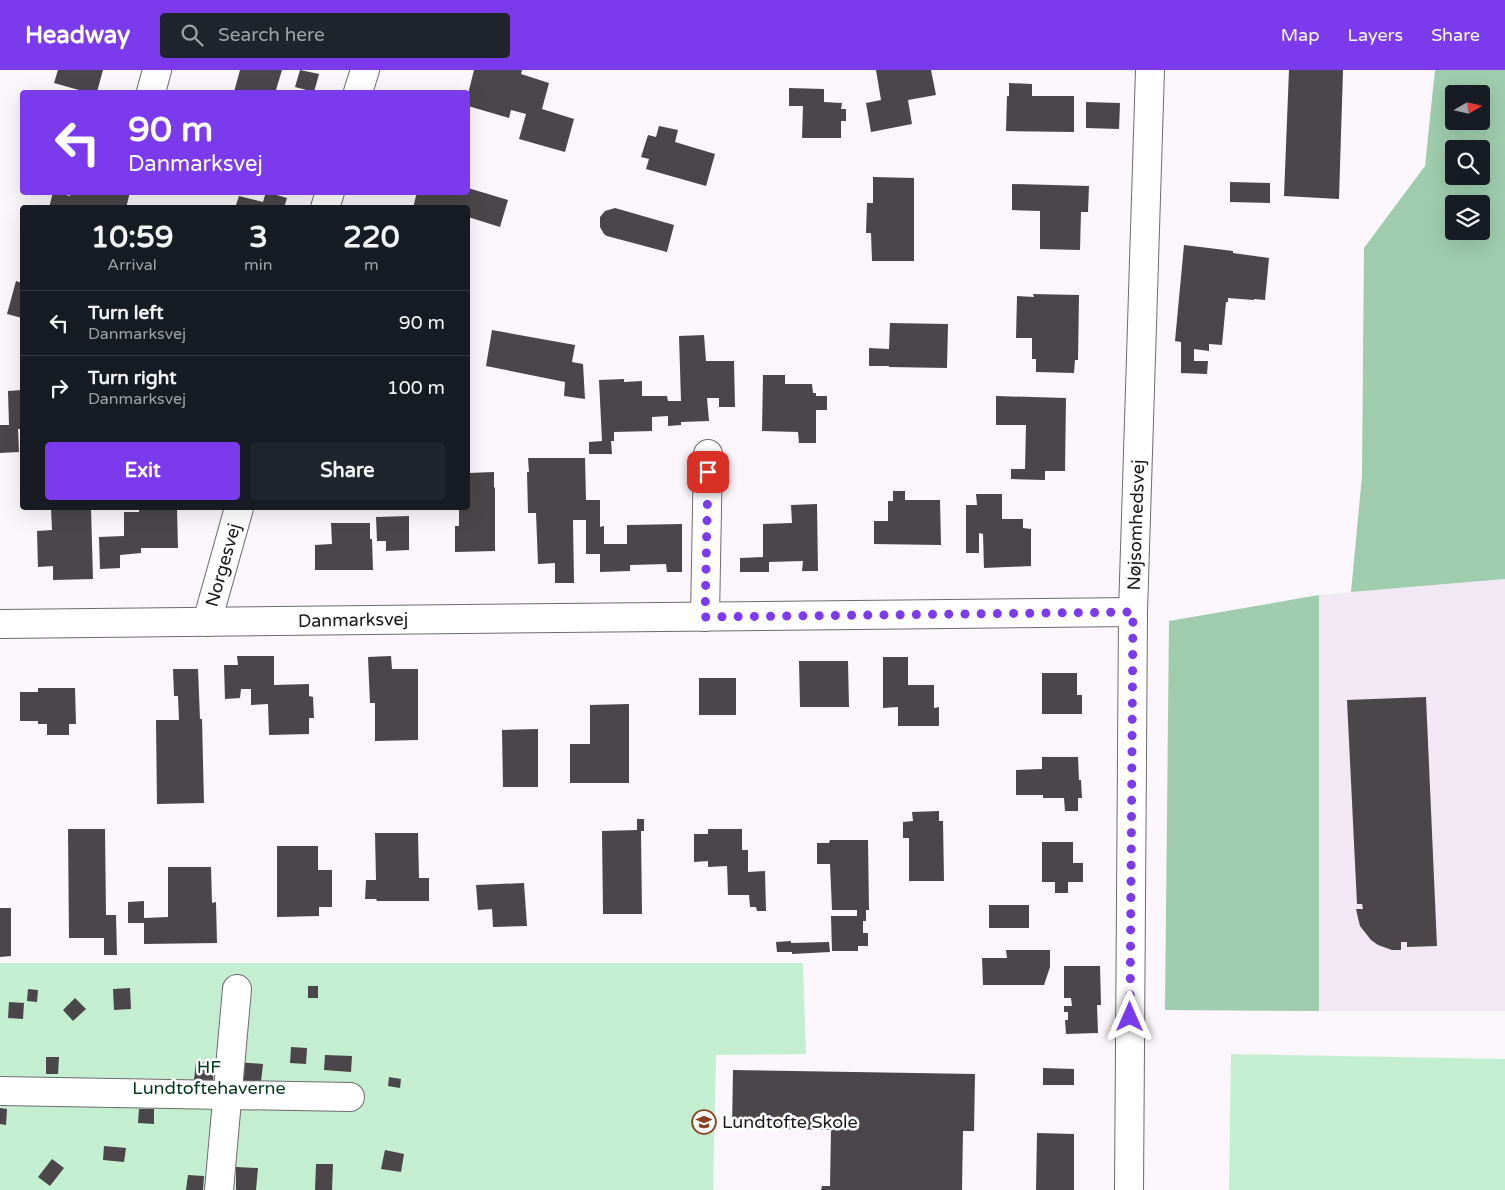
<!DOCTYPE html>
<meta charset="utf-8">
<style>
:root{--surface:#171b24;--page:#20242c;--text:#f1f3f6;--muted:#9ea1a6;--line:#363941;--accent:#7c3aed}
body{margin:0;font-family:"Varela Round",sans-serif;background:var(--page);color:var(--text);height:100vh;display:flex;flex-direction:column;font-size:19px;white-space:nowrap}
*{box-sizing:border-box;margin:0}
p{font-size:16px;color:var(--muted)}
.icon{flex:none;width:28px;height:28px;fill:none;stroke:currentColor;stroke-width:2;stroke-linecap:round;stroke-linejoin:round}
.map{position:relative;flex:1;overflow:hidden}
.drawer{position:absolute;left:20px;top:135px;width:450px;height:305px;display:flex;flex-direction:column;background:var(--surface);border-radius:5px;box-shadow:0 5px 20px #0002}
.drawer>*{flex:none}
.guide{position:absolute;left:20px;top:20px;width:450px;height:105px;border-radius:5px;box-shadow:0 5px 20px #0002;background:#7c3aed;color:#fff;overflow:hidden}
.needle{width:32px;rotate:81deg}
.tools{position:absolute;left:1445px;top:15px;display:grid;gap:10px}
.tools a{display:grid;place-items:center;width:45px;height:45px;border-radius:5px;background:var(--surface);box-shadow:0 5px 20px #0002;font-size:25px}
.pin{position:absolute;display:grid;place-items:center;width:42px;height:42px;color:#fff;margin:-21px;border-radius:10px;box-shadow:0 2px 8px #0006}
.me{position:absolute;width:55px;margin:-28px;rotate:0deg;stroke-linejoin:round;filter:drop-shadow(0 0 4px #0008)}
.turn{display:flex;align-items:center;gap:18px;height:105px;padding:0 25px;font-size:22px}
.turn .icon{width:65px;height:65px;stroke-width:2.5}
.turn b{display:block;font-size:35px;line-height:42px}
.eta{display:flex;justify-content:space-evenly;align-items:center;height:85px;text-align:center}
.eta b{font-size:30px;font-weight:800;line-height:35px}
.primary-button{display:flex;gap:10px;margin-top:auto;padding:10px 25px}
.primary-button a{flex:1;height:58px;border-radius:5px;background:var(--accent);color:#fff;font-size:20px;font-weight:800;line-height:58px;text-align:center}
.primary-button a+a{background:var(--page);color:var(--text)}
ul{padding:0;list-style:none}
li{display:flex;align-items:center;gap:15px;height:65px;padding:0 25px;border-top:1px solid var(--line)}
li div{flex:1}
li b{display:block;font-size:19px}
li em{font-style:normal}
header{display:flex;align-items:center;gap:30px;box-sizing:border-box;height:70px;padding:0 25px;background:var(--accent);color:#fff}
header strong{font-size:24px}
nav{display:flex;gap:28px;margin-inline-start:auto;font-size:18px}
.search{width:350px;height:45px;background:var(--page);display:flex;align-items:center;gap:12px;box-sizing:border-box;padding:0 18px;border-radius:5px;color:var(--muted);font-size:19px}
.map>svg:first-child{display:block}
.built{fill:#f1e8f3}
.green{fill:#c3eed0}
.forest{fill:#9eccac;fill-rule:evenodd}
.building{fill:#4a464a}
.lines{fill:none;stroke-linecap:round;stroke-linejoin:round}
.minor-casing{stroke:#6e6b6f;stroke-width:30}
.minor{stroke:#fff;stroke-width:28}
.route{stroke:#7c3aed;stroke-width:9;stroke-dasharray:0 16.2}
.labels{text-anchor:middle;stroke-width:5;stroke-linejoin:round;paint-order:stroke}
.street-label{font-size:18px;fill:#19181a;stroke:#fff}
.park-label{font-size:18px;fill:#00371a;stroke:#fff}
.poi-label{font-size:18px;fill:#19181a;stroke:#fff;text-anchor:start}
</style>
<header>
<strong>Headway</strong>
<div class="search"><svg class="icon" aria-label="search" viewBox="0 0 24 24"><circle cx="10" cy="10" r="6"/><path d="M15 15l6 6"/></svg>Search here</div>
<nav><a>Map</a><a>Layers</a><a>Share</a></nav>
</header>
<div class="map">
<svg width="1505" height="1120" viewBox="0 0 1505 1120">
<rect width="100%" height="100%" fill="#faf6fb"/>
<!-- built -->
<path class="built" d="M1505,509V941H1319V525Z"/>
<!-- green -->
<g class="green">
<path d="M0,893H803L806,984L716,985L713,1120H0Z"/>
<path d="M1231,984L1505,989V1120H1229Z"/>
</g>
<!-- forest -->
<g class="forest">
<path d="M1435,0H1505V509L1351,522L1362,406L1364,178L1425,96ZM1454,24H1481V51H1454ZM1454,79H1481V106H1454ZM1454,134H1481V161H1454Z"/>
<path d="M1319,525V941L1165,940L1169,551Z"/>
</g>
<!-- building -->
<g class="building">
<path d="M58,0H103L97,22H86L54,13Z"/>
<path d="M240,0H282L276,20L281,22H234Z"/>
<path d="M300,0L319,4L314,22L295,17Z"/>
<path d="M474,0H522L521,4L549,13L542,39L574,49L565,82L519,69L526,44L511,40L509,48L468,36V24Z"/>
<path d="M876,0H931L936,25L908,30L912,54L871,62L866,33L881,30Z"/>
<path d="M1289,0H1343L1339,129L1284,126Z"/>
<path d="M1009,13L1032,14V26H1074V62L1006,61L1007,26H1009Z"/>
<path d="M789,18L824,19V32L842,33L841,39H846V51H841V68H802L803,36H789Z"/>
<path d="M1086,32L1120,33L1119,59L1086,58Z"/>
<path d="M659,56L678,60L675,72L715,84L706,116L646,99L649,89L641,87L648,65L656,67Z"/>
<path d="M873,107L914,108V191H872L871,163H866L867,133H873Z"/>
<path d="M1230,112L1270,113V133L1230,132Z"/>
<path d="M1012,114L1089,116L1088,142H1081L1080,180L1040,179V141L1012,140Z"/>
<path d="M468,118L508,130L500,157L468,147V138H413L417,122H468Z"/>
<path d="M53,122L70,126L71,122H130L126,138H49Z"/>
<path d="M266,122L287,128L284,138H235L239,126L263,132Z"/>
<path d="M615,138L674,155L667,182L607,166L604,164L600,157V147L605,141Z"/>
<path d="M1184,175L1233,181V183L1269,188L1265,230L1254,229V230L1228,228V232H1226L1222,275L1209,274V281L1194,279V291H1208L1207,304L1181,303V272L1175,271Z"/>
<path d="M16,211L22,213V248L7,244Z"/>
<path d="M1033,224L1079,225L1078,290H1075L1074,303L1036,302V289H1032V268H1016L1017,226L1034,227Z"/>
<path d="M890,253L948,254L947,298L889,297V296H869V278L889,279Z"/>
<path d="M492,260L575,275L572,292L583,294L585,329L564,326L565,312L486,296Z"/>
<path d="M704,265L706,291H734L735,337H719V328H707L709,351L681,352V355L668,356V346L652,347V361L614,362V371H611L612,384H589V372L602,371L599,310L624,309V312L642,311V326H667L668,331H681L679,266Z"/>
<path d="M763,305H785V314H812L813,323H816V326H827V340H816V373H799L798,362L762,361Z"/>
<path d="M22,320V359H18L19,382L0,383V355H9L8,321Z"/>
<path d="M996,326L1066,328L1065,401H1045V410L1011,409V399H1025L1026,355H996Z"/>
<path d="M528,388H585L586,430H600V457L604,456V474H627V455L682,454V502H667L666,494L630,495V501L600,502V484H586V450H573L574,513H555V493L538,494L536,443H528L527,402H529Z"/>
<path d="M494,402V418L495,417V481L455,482V456H459V438H468V403Z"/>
<path d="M893,421H905V430H940L941,475L874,474V451H888V431H893Z"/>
<path d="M976,424H1002V449H1023V458L1031,459V496L984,498L983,464L979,463V483H966V435H977Z"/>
<path d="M817,434L818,501H802L803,491L769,492V502H740V488L763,487V454L792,453L791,435Z"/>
<path d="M51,438H91L93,509L53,510V496L38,497L37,461L52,460Z"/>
<path d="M139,438H177L178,478H141V483L120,485V498L100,499L99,467L124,466V442H139Z"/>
<path d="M409,446V480L386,481V471H377L376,447Z"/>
<path d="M331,453H370V469H372L373,500H315V475L332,474Z"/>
<path d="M237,586H274V615L309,614V626L313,627L314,648H309V664L269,665L268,634L251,635V619H241L240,628L225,629L224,595H238Z"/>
<path d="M391,586L392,599H418V670L375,671V633H370L368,587Z"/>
<path d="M883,587H908V615H934V638L939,637V656H898V637L883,638Z"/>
<path d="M799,591H848L849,637H800Z"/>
<path d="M173,599H198L200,649H202L204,733L157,734L156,650H179L178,626H174Z"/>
<path d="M1042,603H1077V625H1082V644H1042Z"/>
<rect x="699" y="608" width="37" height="37"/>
<path d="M38,618H75L76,654H69V665H47V654H38V651H20V622H38Z"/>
<path d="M1426,627L1437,876L1407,877V872H1401V880H1392L1378,875L1371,870L1360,856L1358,848L1356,839H1363L1362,834H1357L1347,630Z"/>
<path d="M629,634V713H570V674H590V635Z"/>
<path d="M538,659V717H503L502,660Z"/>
<path d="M1042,687H1078L1079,710H1081L1082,728H1078V741H1065L1064,728H1043V725H1016V700L1042,699Z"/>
<path d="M939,741V751H943L944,811H909V768H903V752L913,751L912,742Z"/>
<path d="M637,749H644V761H641L642,844H603L602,761L637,760Z"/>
<path d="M68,759H105L106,845H116L117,885H104V868H69Z"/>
<path d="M708,759H742V780H748V802L765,801L766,841H757L756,837H750L749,825H728L727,796L708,797V791L694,792V764H708Z"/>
<path d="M375,763H418L419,808H429V831H377L376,829H365L366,810H376Z"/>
<path d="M830,770H868L869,840H866V851H863V863H868V876H858V881H832L831,846H857V840H832L830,794H817V773H829Z"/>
<path d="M1042,772H1073V793H1083V812H1068V823H1055V812H1042Z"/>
<path d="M277,776H318V800H332V837H319V846L277,847Z"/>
<path d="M168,797H211L212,833L216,832L217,873L144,874V853H128V832L144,831V848L168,847Z"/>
<path d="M524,813L527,856L493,857L492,839L478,840L476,815Z"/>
<rect x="989" y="835" width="40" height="23"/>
<path d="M0,838H11V886L0,887Z"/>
<path d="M791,871V873L829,872L830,882L792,884V882H777L776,872Z"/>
<path d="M1006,880H1050V897L1044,915H983L982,888H1007Z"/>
<path d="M1064,896H1100L1101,935H1097L1098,963L1066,964L1065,950H1068V942H1064V936H1072L1071,928H1064Z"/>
<rect x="308" y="916" width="10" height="12"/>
<path d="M130,918L131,939L114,940L113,919Z"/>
<path d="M28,919L38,920L37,932L27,931Z"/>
<path d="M75,928L86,939L73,951L63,940Z"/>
<path d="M9,932L24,933L23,949L8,948Z"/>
<path d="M291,977L307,978L306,994L290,993Z"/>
<path d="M325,985L352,986L351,1002L324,1000Z"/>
<path d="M46,987H59L58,1004H46Z"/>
<path d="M196,992L214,993L213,1011L194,1010Z"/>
<path d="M238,992L263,994L261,1012L236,1010Z"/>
<path d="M1043,998L1074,999V1015H1043Z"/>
<path d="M733,1000L975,1004L974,1061H963L962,1120H821L822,1116H830L831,1060L732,1058Z"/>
<path d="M389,1007L401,1009L400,1018L388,1016Z"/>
<path d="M0,1038L7,1039L6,1055L0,1054Z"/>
<path d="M139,1039H154V1054L138,1053Z"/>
<path d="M1037,1063L1074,1064V1120H1036Z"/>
<path d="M104,1076L126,1078L124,1092L103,1090Z"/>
<path d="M385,1080L404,1084L401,1102L381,1099Z"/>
<path d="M52,1089L64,1098L50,1116L38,1107Z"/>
<path d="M316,1094H333L332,1120H315Z"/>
<path d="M236,1097L258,1098L256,1120H236Z"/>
<path d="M188,1105L204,1106L203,1120H186Z"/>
</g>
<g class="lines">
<!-- minor casing -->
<g class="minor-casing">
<g id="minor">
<path d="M151,22L157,0"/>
<path d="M358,22L365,0"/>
<path d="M325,138L330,122"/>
<path d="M705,547L708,384"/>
<path d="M207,552L239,438"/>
<path d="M0,554L1133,542"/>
<path d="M0,1021L350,1027"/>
<path d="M219,1120L237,919"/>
<path d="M1129,1120L1133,542L1150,0"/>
</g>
</g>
<!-- minor -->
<use href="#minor" class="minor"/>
</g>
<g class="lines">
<!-- route -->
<path class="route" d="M708,402L705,547L1133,542L1130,947"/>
</g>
<!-- icons -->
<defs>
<g id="school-ring" transform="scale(1.25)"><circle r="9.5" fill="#fff" stroke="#894123" stroke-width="1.5"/><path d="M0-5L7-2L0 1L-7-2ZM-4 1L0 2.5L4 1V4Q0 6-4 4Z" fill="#894123"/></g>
</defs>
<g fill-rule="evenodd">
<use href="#school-ring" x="704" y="1052"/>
</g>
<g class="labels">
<!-- street labels -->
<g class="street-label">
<text transform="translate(1136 455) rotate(-88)" y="6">Nøjsomhedsvej</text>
<text transform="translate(223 495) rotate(-74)" y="6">Norgesvej</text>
<text transform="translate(353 550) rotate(-1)" y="6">Danmarksvej</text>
</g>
<!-- park labels -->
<g class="park-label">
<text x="209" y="1003">HF<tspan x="209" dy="21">Lundtoftehaverne</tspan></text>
</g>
<!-- poi labels -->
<g class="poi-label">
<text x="722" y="1058">Lundtofte Skole</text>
</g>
</g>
</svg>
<div class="tools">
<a><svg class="needle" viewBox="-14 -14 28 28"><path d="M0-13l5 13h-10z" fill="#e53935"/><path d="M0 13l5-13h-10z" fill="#9ea1a6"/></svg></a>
<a><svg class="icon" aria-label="search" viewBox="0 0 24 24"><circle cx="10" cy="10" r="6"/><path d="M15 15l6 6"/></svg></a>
<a><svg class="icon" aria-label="layers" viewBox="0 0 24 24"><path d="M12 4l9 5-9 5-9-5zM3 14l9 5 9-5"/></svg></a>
</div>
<div class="pin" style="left:708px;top:402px;background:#d93025"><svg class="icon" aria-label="arrive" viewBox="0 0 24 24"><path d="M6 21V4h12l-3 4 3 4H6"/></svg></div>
<svg class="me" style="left:1130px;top:947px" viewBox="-20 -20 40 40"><path d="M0-17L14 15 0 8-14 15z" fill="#7c3aed" stroke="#fff" stroke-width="4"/></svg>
<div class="guide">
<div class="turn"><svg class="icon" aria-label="left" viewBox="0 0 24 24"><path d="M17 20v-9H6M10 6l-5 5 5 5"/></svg><div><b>90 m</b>Danmarksvej</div></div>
</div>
<section class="drawer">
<div class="eta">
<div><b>10:59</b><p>Arrival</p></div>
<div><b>3</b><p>min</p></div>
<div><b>220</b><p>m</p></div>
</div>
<ul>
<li><svg class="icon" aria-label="left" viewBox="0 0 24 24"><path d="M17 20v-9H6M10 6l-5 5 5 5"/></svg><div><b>Turn left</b><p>Danmarksvej</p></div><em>90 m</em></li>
<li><svg class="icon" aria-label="right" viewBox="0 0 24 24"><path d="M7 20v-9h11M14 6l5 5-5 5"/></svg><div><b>Turn right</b><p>Danmarksvej</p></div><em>100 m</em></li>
</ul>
<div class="primary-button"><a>Exit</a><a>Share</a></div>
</section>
</div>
